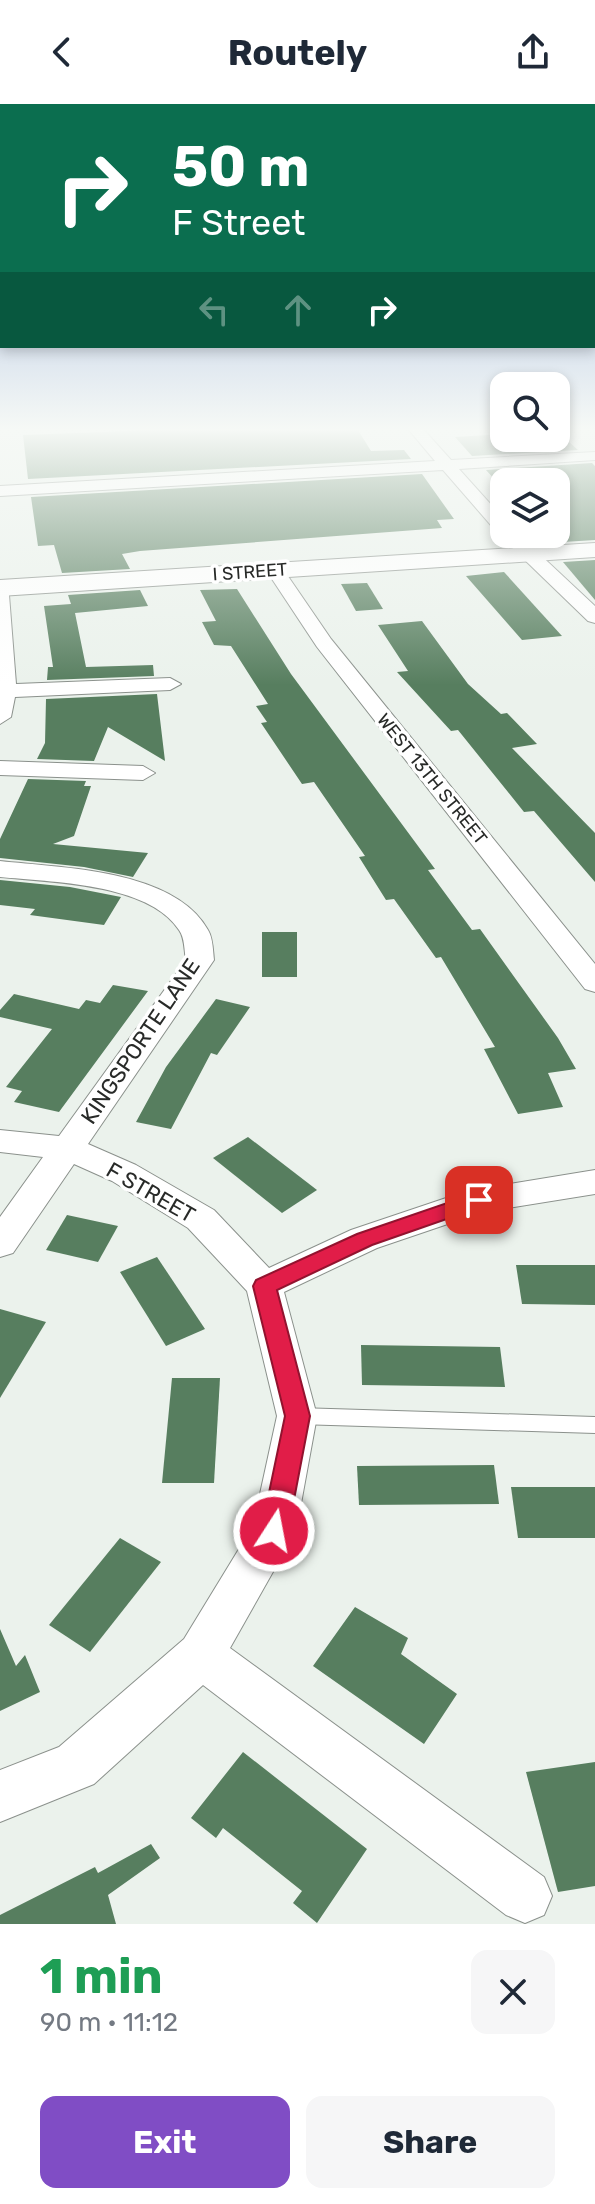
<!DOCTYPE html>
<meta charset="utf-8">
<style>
:root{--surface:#fff;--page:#f6f6f7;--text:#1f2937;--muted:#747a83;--accent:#804dc5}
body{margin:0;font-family:Rubik,sans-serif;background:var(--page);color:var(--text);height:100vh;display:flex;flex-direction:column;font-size:30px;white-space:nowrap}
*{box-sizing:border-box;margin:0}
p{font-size:26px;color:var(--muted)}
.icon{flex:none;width:44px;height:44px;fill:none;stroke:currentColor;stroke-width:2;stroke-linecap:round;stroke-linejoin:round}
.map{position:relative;height:1820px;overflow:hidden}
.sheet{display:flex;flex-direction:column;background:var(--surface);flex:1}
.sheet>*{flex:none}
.top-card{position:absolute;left:0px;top:0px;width:596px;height:244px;box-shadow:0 4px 12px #0003;background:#0b6e4f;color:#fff;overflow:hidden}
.fabs{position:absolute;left:490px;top:268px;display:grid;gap:16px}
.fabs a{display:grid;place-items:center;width:80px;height:80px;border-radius:16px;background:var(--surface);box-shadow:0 4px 12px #0003;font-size:40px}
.pin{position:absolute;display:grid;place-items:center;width:68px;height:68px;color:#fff;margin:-34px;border-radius:16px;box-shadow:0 4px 12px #0006}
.me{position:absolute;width:88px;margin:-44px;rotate:11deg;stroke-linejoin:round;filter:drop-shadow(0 0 6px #0008)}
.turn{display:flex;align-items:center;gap:28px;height:168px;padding:0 40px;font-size:36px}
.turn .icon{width:104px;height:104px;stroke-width:2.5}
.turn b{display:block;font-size:56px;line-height:68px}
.lanes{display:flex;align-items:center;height:76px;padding:0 40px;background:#0003;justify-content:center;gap:40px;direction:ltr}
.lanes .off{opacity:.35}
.round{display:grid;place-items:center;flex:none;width:84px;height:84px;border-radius:16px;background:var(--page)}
.head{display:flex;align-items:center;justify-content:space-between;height:136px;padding:0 40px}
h1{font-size:48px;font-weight:700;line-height:60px;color:#1e9e55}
.primary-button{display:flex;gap:16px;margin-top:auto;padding:16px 40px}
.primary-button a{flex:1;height:92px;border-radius:16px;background:var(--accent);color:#fff;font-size:32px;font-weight:700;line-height:92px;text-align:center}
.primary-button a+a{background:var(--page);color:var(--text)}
header{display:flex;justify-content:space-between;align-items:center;height:104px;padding:0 40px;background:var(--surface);font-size:36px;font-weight:700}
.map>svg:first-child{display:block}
.building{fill:#577e5f}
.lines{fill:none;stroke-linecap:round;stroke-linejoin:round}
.lane-casing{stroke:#8b918c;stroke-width:2}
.street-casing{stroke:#8b918c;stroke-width:2}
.secondary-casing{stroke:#8b918c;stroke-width:2}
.lane{fill:#fff;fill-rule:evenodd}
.street{fill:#fff;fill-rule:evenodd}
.secondary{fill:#fff;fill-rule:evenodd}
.route{fill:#e11d48;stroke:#92132f;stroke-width:2}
.labels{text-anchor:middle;stroke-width:7;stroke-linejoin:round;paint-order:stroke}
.far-street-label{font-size:18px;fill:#282a28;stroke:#fff}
.street-label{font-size:22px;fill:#282a28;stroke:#fff}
</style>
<header><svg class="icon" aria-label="back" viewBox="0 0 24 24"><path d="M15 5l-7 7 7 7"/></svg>Routely<svg class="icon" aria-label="share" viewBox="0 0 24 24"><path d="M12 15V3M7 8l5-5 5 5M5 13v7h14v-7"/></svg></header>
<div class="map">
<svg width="595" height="1820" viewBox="0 0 595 1820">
<rect width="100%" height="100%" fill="#ebf2ec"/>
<!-- building -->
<g class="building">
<path d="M156,326H358L371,347L404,346L411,355L28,375L23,331Z"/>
<path d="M504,330V334H565L578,346L472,352L455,333Z"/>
<path d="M592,359L595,362V436L547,439L540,430H556V378H497L486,366Z"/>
<path d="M422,370L454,415L437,416L442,424L140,447L122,450L130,465L62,469L54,441L38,442L31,393Z"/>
<path d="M595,456V496L563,458Z"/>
<path d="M504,468L562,532L522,536L466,472Z"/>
<path d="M367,479L383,505L356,507L341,480Z"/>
<path d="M237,485L291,570L435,765L428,766L472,826L480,825L558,934L576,965L548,969L563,1003L518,1010L484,945L495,943L441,853L436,854L394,795L386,796L359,753L365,752L314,678L302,680L261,619L267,618L256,602L268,600L231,542L214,541L202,518L216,517L200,486Z"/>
<path d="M140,486L148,502L75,509L86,563L153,561L154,572L47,576L48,563H53L44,502L71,500L68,491Z"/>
<path d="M422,517L468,580L501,610L507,609L537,640L512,644L595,729V778L534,707L524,708L458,626L451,627L397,568L408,567L378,521Z"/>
<path d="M157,590L165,657L108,623L94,657L37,655L45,639L46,595Z"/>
<path d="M28,675L86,677L84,682H91L74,732L53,740L148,749L133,773L84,763L0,754V735Z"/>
<path d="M0,776L70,783L121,793L104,821L30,811L35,805L0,801Z"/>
<rect x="262" y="828" width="35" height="45"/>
<path d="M113,881L148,887L59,1008L14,998L22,987L6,983L52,925L0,913V906L14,890L79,905L86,896L100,899Z"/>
<path d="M216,895L250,903L217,951L211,949L171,1025L136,1018L166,963Z"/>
<path d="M248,1033L317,1086L282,1109L213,1054Z"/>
<path d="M67,1111L118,1122L98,1158L46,1146Z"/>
<path d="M157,1153L205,1225L166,1242L120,1168Z"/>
<path d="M516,1161H595V1201L522,1200Z"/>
<path d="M0,1205L46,1218L0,1294Z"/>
<path d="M361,1241L500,1243L505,1283L362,1281Z"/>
<path d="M172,1274H220L214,1379H162Z"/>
<path d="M494,1361L499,1400L359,1401L357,1362Z"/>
<path d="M511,1383H595V1434H518Z"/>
<path d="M120,1434L161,1458L90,1548L49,1521Z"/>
<path d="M355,1503L408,1534L401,1550L457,1590L424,1640L313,1562Z"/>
<path d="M0,1525L16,1562L25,1551L40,1588L0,1607Z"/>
<path d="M243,1648L367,1745L317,1819L293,1799L302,1787L223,1724L216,1734L191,1714Z"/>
<path d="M595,1658V1782L558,1788L526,1668Z"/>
<path d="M151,1740L160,1754L108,1791L116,1820H0V1811L95,1763L98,1769Z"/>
</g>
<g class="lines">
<!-- lane casing -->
<g class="lane-casing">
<path id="lane" d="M298,1304L595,1313V1329L298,1320L291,1318L288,1312L291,1306Z"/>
</g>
<!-- street casing -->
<g class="street-casing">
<g id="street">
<path d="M409,326H424L451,356L595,348V356L459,365L504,415V430H518L595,502V519L588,517L502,434L443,366L0,392V382L435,357Z"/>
<path d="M275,461L281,462L331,535L595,860V888L585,885L317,543L266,466Z"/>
<path d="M0,485L9,491L16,580L170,574L181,580L170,586L15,593L11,613L0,620Z"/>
<path d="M0,657L143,662L155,669L143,676L0,671Z"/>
<path d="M0,757C62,764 174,765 208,826C213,834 213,847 214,856L88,1040L136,1061L214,1106L269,1164L351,1126L467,1087L595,1066V1090L483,1108L377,1144L284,1188L317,1312L296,1427L230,1544L544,1773L552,1792L544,1811L525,1819L506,1811L203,1581L94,1680L0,1718V1666L59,1643L184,1535L253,1422L277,1312L247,1187L188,1124L112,1077L74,1060L13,1149L0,1153V1113L43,1053L0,1048V1026L59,1032L186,856C184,846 185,834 179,826C149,779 50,778 0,773Z"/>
</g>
</g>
<!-- secondary casing -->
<g class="secondary-casing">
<path id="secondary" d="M595,439V453L0,492V476Z"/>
</g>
<!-- lane -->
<use href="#lane" class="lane"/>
<!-- street -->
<use href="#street" class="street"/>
<!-- secondary -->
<use href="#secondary" class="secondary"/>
</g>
<!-- sky -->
<linearGradient id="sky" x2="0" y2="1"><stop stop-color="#8ba6d8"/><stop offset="0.56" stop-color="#f6f9f6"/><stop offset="1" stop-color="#f6f9f6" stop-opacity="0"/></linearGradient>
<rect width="595" height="581" fill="url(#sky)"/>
<!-- route -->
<path class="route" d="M479,1088L490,1096L487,1101L372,1141L277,1186L310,1312L288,1427L284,1435L274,1439L265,1435L261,1427L285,1312L253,1182L256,1176L357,1130Z"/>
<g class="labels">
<!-- far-street labels -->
<g class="far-street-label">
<text transform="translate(250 468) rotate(-4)" y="6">I STREET</text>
<text transform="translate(432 675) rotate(51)" y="6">WEST 13TH STREET</text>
</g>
<!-- street labels -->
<g class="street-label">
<text transform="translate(140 937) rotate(-56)" y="8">KINGSPORTE LANE</text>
<text transform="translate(151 1088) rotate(30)" y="8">F STREET</text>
</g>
</g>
</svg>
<div class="fabs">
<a><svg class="icon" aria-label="search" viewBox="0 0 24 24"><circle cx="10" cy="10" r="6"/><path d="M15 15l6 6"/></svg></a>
<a><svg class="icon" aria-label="layers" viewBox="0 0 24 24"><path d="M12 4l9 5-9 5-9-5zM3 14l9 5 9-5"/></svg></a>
</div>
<div class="pin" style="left:479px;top:1096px;background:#d93025"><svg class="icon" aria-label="arrive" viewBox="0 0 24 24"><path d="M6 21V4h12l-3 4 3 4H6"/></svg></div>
<svg class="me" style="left:274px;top:1427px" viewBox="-20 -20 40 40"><circle r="17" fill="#e11d48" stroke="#fff" stroke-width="3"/><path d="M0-11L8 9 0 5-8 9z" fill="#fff"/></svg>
<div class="top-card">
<div class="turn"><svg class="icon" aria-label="right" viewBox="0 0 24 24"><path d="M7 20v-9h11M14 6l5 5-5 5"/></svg><div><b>50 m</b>F Street</div></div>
<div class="lanes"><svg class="icon off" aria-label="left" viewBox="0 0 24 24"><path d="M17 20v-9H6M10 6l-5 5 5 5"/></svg><svg class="icon off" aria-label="ahead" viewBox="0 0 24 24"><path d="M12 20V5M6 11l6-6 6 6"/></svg><svg class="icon" aria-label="right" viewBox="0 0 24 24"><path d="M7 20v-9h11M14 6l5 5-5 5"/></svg></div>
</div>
</div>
<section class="sheet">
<div class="head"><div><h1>1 min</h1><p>90 m · 11:12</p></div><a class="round"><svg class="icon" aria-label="close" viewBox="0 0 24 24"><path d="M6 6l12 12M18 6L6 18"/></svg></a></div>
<div class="primary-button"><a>Exit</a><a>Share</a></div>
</section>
